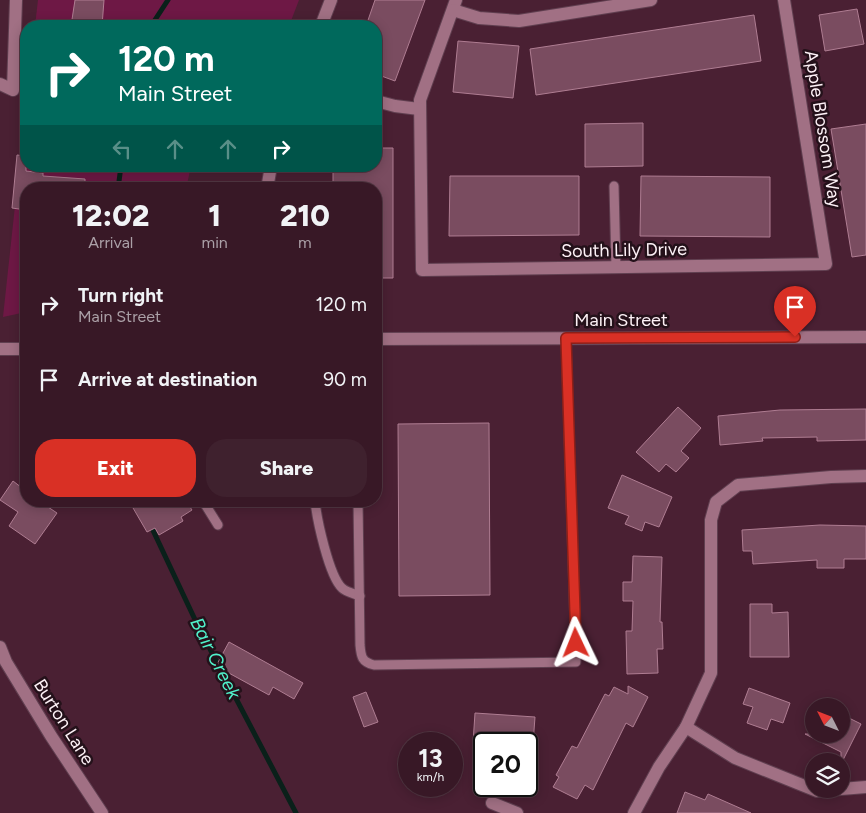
<!DOCTYPE html>
<style>
:root{--surface:#381826;--page:#3f212e;--text:#f1f3f6;--muted:#aba0a7;--line:#523743;--accent:#d93025}
body{margin:0;font-family:Figtree,sans-serif;background:var(--page);color:var(--text);height:100vh;display:flex;flex-direction:column;font-size:19px;white-space:nowrap}
*{box-sizing:border-box;margin:0}
p{font-size:16px;color:var(--muted)}
.icon{flex:none;width:28px;height:28px;fill:none;stroke:currentColor;stroke-width:2;stroke-linecap:round;stroke-linejoin:round}
.map{position:relative;flex:1;overflow:hidden}
.drawer{position:absolute;left:20px;top:182px;width:362px;height:325px;display:flex;flex-direction:column;background:var(--surface);border-radius:20px;box-shadow:0 2px 12px #0003,0 0 0 1px var(--line)}
.drawer>*{flex:none}
.guide{position:absolute;left:20px;top:20px;width:362px;height:152px;border-radius:20px;box-shadow:0 2px 12px #0003,0 0 0 1px var(--line);background:#00695c;color:#fff;overflow:hidden}
.needle{width:32px;rotate:312deg}
.controls{position:absolute;left:805px;top:698px;display:grid;gap:10px}
.controls a{display:grid;place-items:center;width:45px;height:45px;border-radius:50%;background:var(--surface);box-shadow:0 2px 12px #0003,0 0 0 1px var(--line);font-size:25px}
.speed{position:absolute;left:398px;top:732px;display:flex;gap:10px;font-size:25px;font-weight:700;text-align:center}
.speed>*{display:grid;place-content:center;width:65px;height:65px;border-radius:50%;background:var(--surface);box-shadow:0 2px 12px #0003,0 0 0 1px var(--line);line-height:1}
.speed small{font-size:12px;font-weight:400}
.speed .limit{border:2px solid #111;border-radius:8px;background:#fff;color:#111}
.pin{position:absolute;display:grid;place-items:center;width:42px;height:42px;color:#fff;margin:-51px -21px;border-radius:50% 50% 50% 0;rotate:-45deg;box-shadow:0 0 5px #0007}
.pin .icon{rotate:45deg}
.me{position:absolute;width:55px;margin:-28px;rotate:358deg;stroke-linejoin:round;filter:drop-shadow(0 0 4px #0008)}
.turn{display:flex;align-items:center;gap:18px;height:105px;padding:0 15px;font-size:22px}
.turn .icon{width:65px;height:65px;stroke-width:2.5}
.turn b{display:block;font-size:35px;line-height:42px}
.lanes{display:flex;align-items:center;height:48px;padding:0 15px;background:#0003;justify-content:center;gap:25px;direction:ltr}
.lanes .off{opacity:.35}
.eta{display:flex;justify-content:space-evenly;align-items:center;height:85px;text-align:center}
.eta b{font-size:30px;font-weight:800;line-height:35px}
.cta{display:flex;gap:10px;margin-top:auto;padding:10px 15px}
.cta a{flex:1;height:58px;border-radius:20px;background:var(--accent);color:#fff;font-size:20px;font-weight:800;line-height:58px;text-align:center}
.cta a+a{background:var(--page);color:var(--text)}
ul{padding:0;list-style:none}
li{display:flex;align-items:center;gap:15px;height:75px;padding:0 15px}
li div{flex:1}
li b{display:block;font-size:19px}
li em{font-style:normal}
.map>svg:first-child{display:block}
.green{fill:#6e1845}
.lines{fill:none;stroke-linecap:round;stroke-linejoin:round}
.stream{stroke:#0a201a;stroke-width:5}
.building{fill:#7a4c60;stroke:#af7d92}
.lane-casing{stroke:#603f50;stroke-width:11}
.street-casing{stroke:#603f50;stroke-width:14}
.secondary-casing{stroke:#603f50;stroke-width:14}
.lane{stroke:#a17084;stroke-width:9}
.street{stroke:#a17084;stroke-width:12}
.secondary{stroke:#a17084;stroke-width:12}
.route-casing{stroke:#8d1f18;stroke-width:12}
.route{stroke:#d93025;stroke-width:9}
.labels{text-anchor:middle;stroke-width:5;stroke-linejoin:round;paint-order:stroke}
.street-label{font-size:18px;fill:#fdf1f6;stroke:#24111a}
.water-label{font-size:19px;font-style:italic;fill:#50f1ca;stroke:#24111a}
</style>
<div class="map">
<svg width="866" height="813" viewBox="0 0 866 813">
<rect width="100%" height="100%" fill="#4a2033"/>
<!-- green -->
<g class="green">
<path d="M38,0H299L289,26H35Z"/>
<path d="M26,104V166H191L186,189H26V312L3,317Z"/>
</g>
<g class="lines">
<!-- stream -->
<g class="stream">
<path d="M151,26L168,0"/>
<path d="M118,189L121,166"/>
<path d="M150,524L198,626L296,813"/>
</g>
</g>
<!-- building -->
<g class="building">
<path d="M75,0H104L102,26H71Z"/>
<path d="M375,0H425L395,81L376,74V26H366Z"/>
<path d="M857,9L864,44L825,51L819,15Z"/>
<path d="M754,15L761,61L536,95L530,49Z"/>
<path d="M458,41L519,46L513,98L453,92Z"/>
<path d="M643,123V166L585,167V124Z"/>
<path d="M866,124V255L852,257L831,129Z"/>
<path d="M376,148H393V278H376V189H333V166H376Z"/>
<path d="M17,155L26,156V171L43,173V176L85,179V189H26V210L12,208Z"/>
<path d="M450,176H579V235L449,236Z"/>
<path d="M641,176L770,177V237L640,236Z"/>
<path d="M678,407L701,428L681,451L689,458L676,472L666,464L659,472L636,452Z"/>
<path d="M866,409V440L817,441V437L762,438L763,441L720,445L718,416L780,410Z"/>
<path d="M489,423L490,595L399,596L398,424Z"/>
<path d="M622,475L672,497L659,527L645,522L642,531L625,524L629,516L608,508Z"/>
<path d="M13,481L26,491V501H39L57,513L35,544L9,526L18,512L0,500Z"/>
<path d="M129,501H186L192,510L181,517L183,521L159,535L155,528L147,532Z"/>
<path d="M820,525L866,526V559H844V568H817V560L753,564L752,551H743L742,530Z"/>
<path d="M633,556L662,557L660,622H662L663,649H657L658,673L627,674L626,631H632L633,601H623V582H632Z"/>
<path d="M750,604H772V613L788,612L789,657H750Z"/>
<path d="M229,642L303,683L294,699L273,687L269,695L216,666Z"/>
<path d="M628,686L648,697L633,727L626,723L593,790L585,785L577,799L553,787L559,777L556,775L572,746L577,748L605,694L609,696L614,687L628,694Z"/>
<path d="M749,688L790,703L783,723L771,719L767,730L747,723L753,707L743,704Z"/>
<path d="M366,692L378,722L364,727L353,697Z"/>
<path d="M475,713L535,717L533,744L473,743Z"/>
<path d="M841,714L861,724L841,764V752L805,734H841Z"/>
<path d="M685,792L705,800L708,794L751,813H677Z"/>
</g>
<g class="lines">
<!-- lane casing -->
<g class="lane-casing">
<g id="lane">
<path d="M614,186L616,267"/>
<path d="M203,501L218,525"/>
<path d="M315,501C317,520 329,576 342,588C346,592 355,594 360,596"/>
<path d="M358,501L360,645C361,657 362,662 374,665L576,662L566,338"/>
</g>
</g>
<!-- street casing -->
<g class="street-casing">
<g id="street">
<path d="M456,0L420,100L422,270L826,264L784,0"/>
<path d="M453,10L479,18L519,21L651,0"/>
<path d="M0,84L13,90L16,0"/>
<path d="M376,101L395,106L419,109"/>
<path d="M686,727L735,758L817,791L866,787"/>
<path d="M492,803L517,813"/>
<path d="M634,813L659,767L686,727L711,673V520L716,502L738,485L831,477L866,476"/>
</g>
</g>
<!-- secondary casing -->
<g class="secondary-casing">
<g id="secondary">
<path d="M321,26L331,0"/>
<path d="M267,189L271,166"/>
<path d="M376,339L866,337"/>
<path d="M0,349H26"/>
<path d="M0,647L6,662L51,736L102,813"/>
</g>
</g>
<!-- lane -->
<use href="#lane" class="lane"/>
<!-- street -->
<use href="#street" class="street"/>
<!-- secondary -->
<use href="#secondary" class="secondary"/>
</g>
<g class="lines">
<!-- route casing -->
<g class="route-casing">
<path id="route" d="M576,643L566,338L795,337"/>
</g>
<!-- route -->
<use href="#route" class="route"/>
</g>
<g class="labels">
<!-- street labels -->
<g class="street-label">
<text transform="translate(823 129) rotate(81)" y="6">Apple Blossom Way</text>
<text transform="translate(624 250) rotate(-1)" y="6">South Lily Drive</text>
<text x="621" y="326">Main Street</text>
<text transform="translate(64 722) rotate(58)" y="6">Burton Lane</text>
</g>
<!-- water labels -->
<g class="water-label">
<text transform="translate(216 658) rotate(63)" y="7">Bair Creek</text>
</g>
</g>
</svg>
<div class="controls">
<a><svg class="needle" viewBox="-14 -14 28 28"><path d="M0-13l5 13h-10z" fill="#e53935"/><path d="M0 13l5-13h-10z" fill="#aba0a7"/></svg></a>
<a><svg class="icon" aria-label="layers" viewBox="0 0 24 24"><path d="M12 4l9 5-9 5-9-5zM3 14l9 5 9-5"/></svg></a>
</div>
<div class="speed"><div>13<small>km/h</small></div><div class="limit">20</div></div>
<div class="pin" style="left:795px;top:337px;background:#d93025"><svg class="icon" aria-label="arrive" viewBox="0 0 24 24"><path d="M6 21V4h12l-3 4 3 4H6"/></svg></div>
<svg class="me" style="left:576px;top:643px" viewBox="-20 -20 40 40"><path d="M0-17L14 15 0 8-14 15z" fill="#d93025" stroke="#fff" stroke-width="4"/></svg>
<div class="guide">
<div class="turn"><svg class="icon" aria-label="right" viewBox="0 0 24 24"><path d="M7 20v-9h11M14 6l5 5-5 5"/></svg><div><b>120 m</b>Main Street</div></div>
<div class="lanes"><svg class="icon off" aria-label="left" viewBox="0 0 24 24"><path d="M17 20v-9H6M10 6l-5 5 5 5"/></svg><svg class="icon off" aria-label="ahead" viewBox="0 0 24 24"><path d="M12 20V5M6 11l6-6 6 6"/></svg><svg class="icon off" aria-label="ahead" viewBox="0 0 24 24"><path d="M12 20V5M6 11l6-6 6 6"/></svg><svg class="icon" aria-label="right" viewBox="0 0 24 24"><path d="M7 20v-9h11M14 6l5 5-5 5"/></svg></div>
</div>
<section class="drawer">
<div class="eta">
<div><b>12:02</b><p>Arrival</p></div>
<div><b>1</b><p>min</p></div>
<div><b>210</b><p>m</p></div>
</div>
<ul>
<li><svg class="icon" aria-label="right" viewBox="0 0 24 24"><path d="M7 20v-9h11M14 6l5 5-5 5"/></svg><div><b>Turn right</b><p>Main Street</p></div><em>120 m</em></li>
<li><svg class="icon" aria-label="arrive" viewBox="0 0 24 24"><path d="M6 21V4h12l-3 4 3 4H6"/></svg><div><b>Arrive at destination</b></div><em>90 m</em></li>
</ul>
<div class="cta"><a>Exit</a><a>Share</a></div>
</section>
</div>
